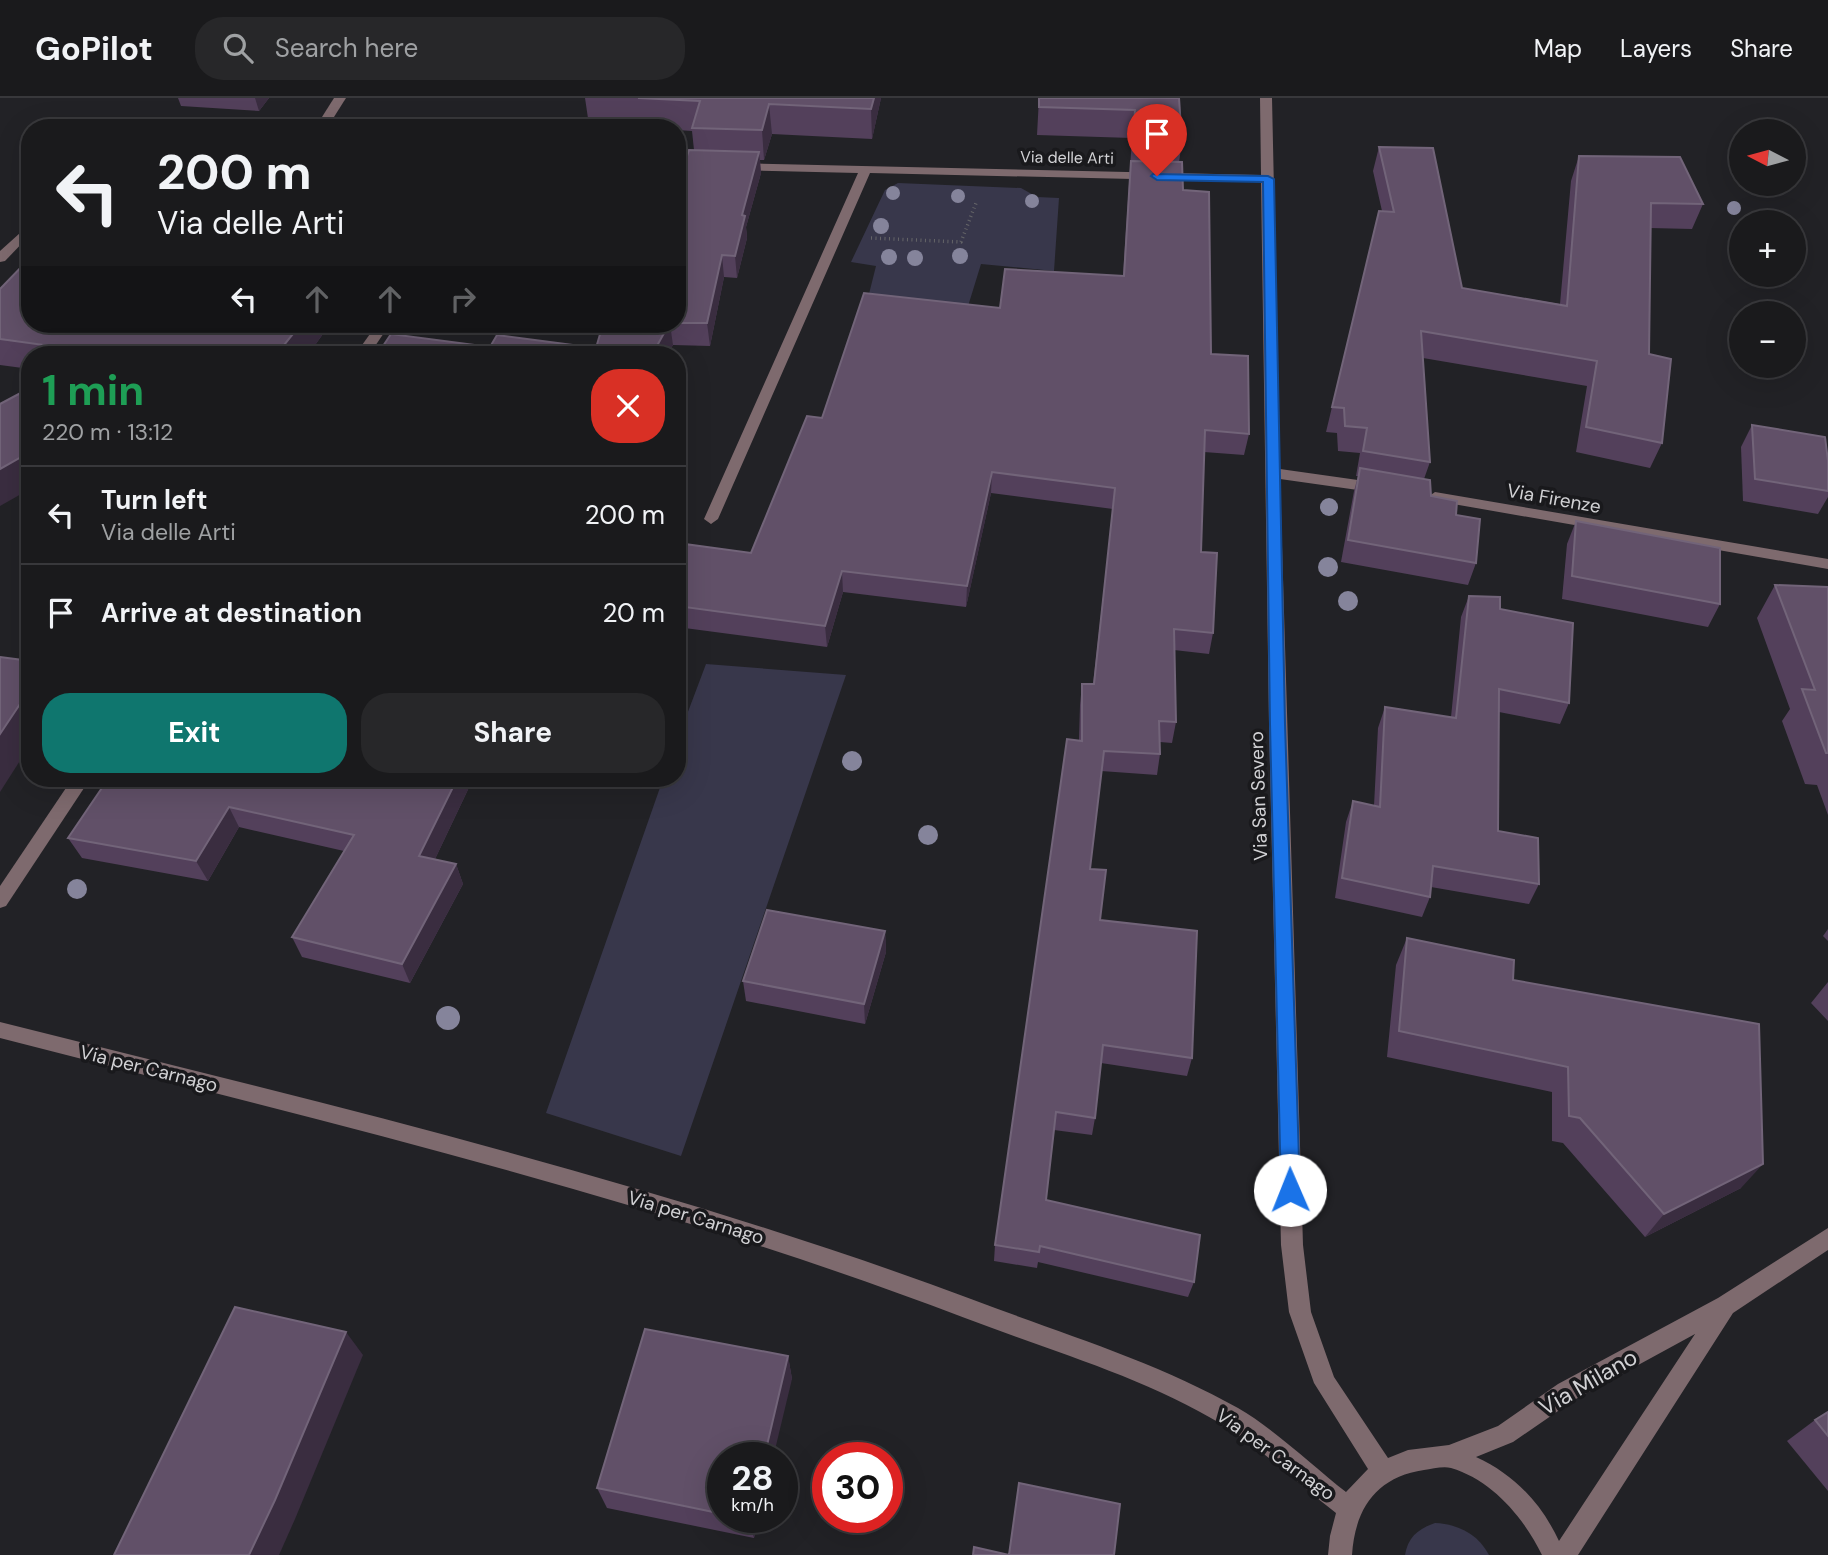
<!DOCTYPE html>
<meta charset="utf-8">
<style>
:root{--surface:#1a1a1c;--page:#272729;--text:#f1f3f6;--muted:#9fa1a3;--line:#38383b;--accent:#0f766e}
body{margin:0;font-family:"DM Sans",sans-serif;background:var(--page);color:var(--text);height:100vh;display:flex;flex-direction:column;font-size:26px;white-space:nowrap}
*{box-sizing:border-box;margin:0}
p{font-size:23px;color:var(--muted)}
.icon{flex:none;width:38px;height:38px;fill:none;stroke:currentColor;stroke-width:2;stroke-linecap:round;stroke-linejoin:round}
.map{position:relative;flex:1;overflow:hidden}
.panel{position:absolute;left:21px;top:248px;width:665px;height:441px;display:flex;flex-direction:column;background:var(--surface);border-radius:28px;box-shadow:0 7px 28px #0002,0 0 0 2px var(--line)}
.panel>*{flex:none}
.hud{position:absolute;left:21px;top:21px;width:665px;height:214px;border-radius:28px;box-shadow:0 7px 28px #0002,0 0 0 2px var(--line);background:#1a1a1c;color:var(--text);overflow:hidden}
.needle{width:46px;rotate:276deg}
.fabs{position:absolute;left:1729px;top:21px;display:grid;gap:14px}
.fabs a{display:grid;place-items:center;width:77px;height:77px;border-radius:50%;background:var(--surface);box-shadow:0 7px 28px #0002,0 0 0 2px var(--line);font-size:35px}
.speed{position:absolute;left:707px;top:1344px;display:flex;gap:14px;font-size:35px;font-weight:700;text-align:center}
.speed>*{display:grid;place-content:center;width:91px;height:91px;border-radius:50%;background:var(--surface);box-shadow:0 7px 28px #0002,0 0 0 2px var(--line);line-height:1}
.speed small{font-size:18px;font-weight:400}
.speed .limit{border:10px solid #d22;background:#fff;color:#111}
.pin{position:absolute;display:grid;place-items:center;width:60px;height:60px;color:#fff;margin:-72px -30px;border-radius:50% 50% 50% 0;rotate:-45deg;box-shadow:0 0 7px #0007}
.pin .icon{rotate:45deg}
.me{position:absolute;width:77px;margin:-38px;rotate:359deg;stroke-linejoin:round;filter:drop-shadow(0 0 5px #0008)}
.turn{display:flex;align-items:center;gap:24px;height:147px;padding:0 21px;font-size:32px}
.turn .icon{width:91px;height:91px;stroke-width:2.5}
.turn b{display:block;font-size:49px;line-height:60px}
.lanes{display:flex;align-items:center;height:66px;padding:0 21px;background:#0003;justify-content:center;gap:35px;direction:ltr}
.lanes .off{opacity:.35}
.round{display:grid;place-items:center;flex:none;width:74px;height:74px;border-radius:28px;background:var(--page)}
.headline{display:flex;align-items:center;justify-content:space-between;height:119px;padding:0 21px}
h1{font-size:42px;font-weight:700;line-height:52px;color:#1e9e55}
.button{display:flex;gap:14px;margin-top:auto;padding:14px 21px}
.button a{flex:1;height:80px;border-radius:28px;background:var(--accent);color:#fff;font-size:28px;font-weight:700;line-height:80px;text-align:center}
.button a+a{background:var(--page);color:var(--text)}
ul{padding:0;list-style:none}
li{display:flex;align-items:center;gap:21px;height:98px;padding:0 21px;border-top:2px solid var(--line)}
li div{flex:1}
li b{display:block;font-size:26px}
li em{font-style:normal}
header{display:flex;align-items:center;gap:42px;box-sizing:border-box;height:98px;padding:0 35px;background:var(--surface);border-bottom:2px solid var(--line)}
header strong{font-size:33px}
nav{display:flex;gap:38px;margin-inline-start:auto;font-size:24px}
.search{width:490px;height:63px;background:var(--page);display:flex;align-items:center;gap:18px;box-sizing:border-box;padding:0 24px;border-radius:28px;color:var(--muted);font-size:26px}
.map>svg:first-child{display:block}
.green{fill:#38374b}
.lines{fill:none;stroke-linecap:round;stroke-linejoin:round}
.path{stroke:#656568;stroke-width:3.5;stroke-dasharray:1 3.5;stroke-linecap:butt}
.minor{fill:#7e6a6e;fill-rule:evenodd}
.tree{fill:#85849b}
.wall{fill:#53405b}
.shaded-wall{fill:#3a2d40}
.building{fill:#615068;stroke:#726479;stroke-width:2}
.route{fill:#1a73e8;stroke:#114b97;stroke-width:2}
.labels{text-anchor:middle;stroke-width:7;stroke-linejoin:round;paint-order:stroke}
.far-street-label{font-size:16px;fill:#d1d1d4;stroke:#19191c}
.street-label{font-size:19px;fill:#d1d1d4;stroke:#19191c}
.near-street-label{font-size:23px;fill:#d1d1d4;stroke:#19191c}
</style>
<header>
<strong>GoPilot</strong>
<div class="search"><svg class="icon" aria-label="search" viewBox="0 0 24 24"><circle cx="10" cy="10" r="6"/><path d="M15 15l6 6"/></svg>Search here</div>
<nav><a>Map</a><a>Layers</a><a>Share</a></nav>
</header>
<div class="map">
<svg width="1828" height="1457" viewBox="0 0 1828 1457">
<rect width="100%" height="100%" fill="#222226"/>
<!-- green -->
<g class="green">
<path d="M898,85L1021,90L1037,99L1059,100L1054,173L981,166L965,218L867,204L876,168L851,164L885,92Z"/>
<path d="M706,566L846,577L681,1058L546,1015L663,681H677V643Z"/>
<path d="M1435,1425C1458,1426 1478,1436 1489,1457H1405C1408,1439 1418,1431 1435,1425Z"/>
</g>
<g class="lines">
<!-- path -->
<path class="path" d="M871,140L961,144L976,105"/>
<!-- minor -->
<g class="minor">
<path d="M334,0H346L327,30H315Z"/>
<path d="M1260,0H1272L1280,371L1379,385L1386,390L1379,395L1280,381L1303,1147L1311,1214L1334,1279L1388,1360L1408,1352L1449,1347L1498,1328L1558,1286L1718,1200L1828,1130V1152L1733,1215L1578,1457H1542C1524,1420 1492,1382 1451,1370C1443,1368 1432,1371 1424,1372C1376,1379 1355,1411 1352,1457H1328L1330,1438L1336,1415C1301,1388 1260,1349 1223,1327C1144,1279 1051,1253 965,1220C651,1100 324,1024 0,940V924C326,1006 655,1083 971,1201C1060,1235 1155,1263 1238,1310C1273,1330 1314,1369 1346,1394L1368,1371L1314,1285L1289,1214L1281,1147L1269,626L1261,84L870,75L718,421L711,426L704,421L858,75L736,72L730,68L732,65L1261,77ZM1695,1236L1559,1443C1541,1405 1515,1377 1476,1359L1513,1344L1574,1302Z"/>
<path d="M677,63H708L714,67L708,71H677Z"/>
<path d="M30,126V137L5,163L0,164V153Z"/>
<path d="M377,226H390L369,257H355Z"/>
<path d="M1435,394L1828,461V471L1430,402L1428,399Z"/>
<path d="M72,681H90L6,808L0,810V788Z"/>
</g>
</g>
<!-- trees -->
<g class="tree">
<circle cx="893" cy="95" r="7"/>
<circle cx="958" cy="98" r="7"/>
<circle cx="1032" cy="103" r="7"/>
<circle cx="1734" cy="110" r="7"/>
<circle cx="881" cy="128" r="8"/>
<circle cx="960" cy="158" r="8"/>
<circle cx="889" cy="159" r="8"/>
<circle cx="915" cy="160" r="8"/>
<circle cx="1329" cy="409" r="9"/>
<circle cx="1328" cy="469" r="10"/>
<circle cx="1348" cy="503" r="10"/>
<circle cx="852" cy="663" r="10"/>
<circle cx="928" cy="737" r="10"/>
<circle cx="77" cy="791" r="10"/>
<circle cx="448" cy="920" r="12"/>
</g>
<!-- wall -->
<g class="wall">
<path d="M178,0H269L259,13L181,8Z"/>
<path d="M585,0H881L872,41L772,36L764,62H760L761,75L746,129L747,140L737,180L724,179L710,248L673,247L667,257L490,249L596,250L603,226H677V89L694,52L692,33L677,32V30H635L589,27Z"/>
<path d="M1039,0H1179L1182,44L1179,64L1211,256L1249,336L1244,357L1204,354L1201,454L1213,535L1209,556L1174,552L1176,624L1172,645L1160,644V656L1157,677L1101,673L1090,771L1100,822L1192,960L1187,978L1101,965L1095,1020L1092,1037L1054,1032L1046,1102L1194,1184L1188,1199L1038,1164L1037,1170L994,1163L995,1147L1079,643L1080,607L1082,586H1093L1113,411L991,395L966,509L843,494L827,549L677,529V445L751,455L822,320L1000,210L1123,178L1132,40L1037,37Z"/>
<path d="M1379,49L1462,190L1560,206L1571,83L1579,58L1703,106L1692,131L1650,130L1649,256L1662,345L1650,370L1576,354L1587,288L1423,260L1430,364L1424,381L1431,398L1456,417L1476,465L1468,487L1341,464L1354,393L1358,378H1356L1360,355L1338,353L1337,335L1326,334L1379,113H1382L1373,73Z"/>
<path d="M0,191L330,226L308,257H30V271L0,267Z"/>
<path d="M1752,327L1828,363V399L1818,416L1743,403L1741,349Z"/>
<path d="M1576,423L1720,506L1708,529L1562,501L1567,446Z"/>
<path d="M30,460V482L22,469Z"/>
<path d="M1775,487L1828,489V717L1817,687L1805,686L1782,623L1790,611L1757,520Z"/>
<path d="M1469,498L1500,511L1569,605L1560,626L1499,614L1498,733L1539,786L1529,806L1431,789L1430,799L1422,819L1335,800L1346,724L1353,703L1374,708L1378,630L1385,609L1451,619L1461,519Z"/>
<path d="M108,681H473L435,761L456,766L463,786L410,885L302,859L292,839L344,753L239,729L208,783L82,760L68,740Z"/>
<path d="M1828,831V843L1823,838Z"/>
<path d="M885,833L886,854L865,926L746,903L743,883Z"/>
<path d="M1407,840L1513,882L1741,1090L1645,1139L1563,1045L1552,1043V994L1387,959L1396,867Z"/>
<path d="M1828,884V923L1811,905Z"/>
<path d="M788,1258L792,1281L723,1360V1419H759L754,1440L607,1410L597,1390Z"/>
<path d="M1828,1314V1393L1787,1343L1815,1322Z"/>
</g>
<!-- shaded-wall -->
<g class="shaded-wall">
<path d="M255,0H269L259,13Z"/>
<path d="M874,0H881L872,41L871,11Z"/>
<path d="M769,6L772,36L764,62L762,32Z"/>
<path d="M759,54L761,75L746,129L747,140L737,180L735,158L742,117Z"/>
<path d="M722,157L724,179L710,248L707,225Z"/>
<path d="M301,226H330L308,257H276Z"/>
<path d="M669,226H670L673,247L667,257H652Z"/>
<path d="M30,354V391L0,408V371Z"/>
<path d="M992,374L991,395L966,509L967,488Z"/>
<path d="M842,473L843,494L827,549L825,528Z"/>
<path d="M30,591V647L0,694V636Z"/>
<path d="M457,681H473L427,778L419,758Z"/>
<path d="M229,709L239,729L208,783L196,763Z"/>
<path d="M456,766L463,786L410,885L402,866Z"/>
<path d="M885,833L886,854L865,926L864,906Z"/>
<path d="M1763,1066L1741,1090L1645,1139L1664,1116Z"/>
<path d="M346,1234L363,1257L295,1421L279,1457H249Z"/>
<path d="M788,1258L792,1281L773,1360H764Z"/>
<path d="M749,1419H759L754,1440L748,1421Z"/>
</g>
<!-- building -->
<g class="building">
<path d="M638,0H874L871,11L769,6L762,32L692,30L700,3Z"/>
<path d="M1039,0H1179L1182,44L1133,43L1135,12L1039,9Z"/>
<path d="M1379,49L1433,50L1462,190L1567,208L1579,58L1680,59L1703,106L1651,105L1649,256L1671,261L1662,345L1586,329L1597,263L1421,233L1430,364L1363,353L1367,330L1345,328L1344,310L1332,309L1379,113L1394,114Z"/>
<path d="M689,52L759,54L742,117L745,118L735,158L722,157L707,225H677V89Z"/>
<path d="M1131,63L1182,64L1183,92L1209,94L1211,256L1248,258L1249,336L1205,332L1201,454L1217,455L1213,535L1174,531L1176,624L1159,623L1160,656L1104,653L1090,771L1106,772L1100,822L1197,833L1192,960L1103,947L1095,1020L1056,1014L1046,1102L1200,1137L1194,1184L1040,1148L1039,1154L995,1147L1067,641L1082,643V586H1094L1115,390L992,374L967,488L842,473L825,528L677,508V445L751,455L807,318L822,320L864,195L1000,210L1005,171L1124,178Z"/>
<path d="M30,160V226H301L276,257H89L95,254L0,241V191Z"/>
<path d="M603,226H669L652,257H377L391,236L490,249L497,237L596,250Z"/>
<path d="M30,290V354L0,371V306Z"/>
<path d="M1752,327L1825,339L1828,363V393L1755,381Z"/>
<path d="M1360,370L1430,382L1431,398L1457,403L1456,417L1480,421L1476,465L1348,442Z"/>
<path d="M1576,423L1720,450V506L1572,478Z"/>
<path d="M30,460V470L22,469Z"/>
<path d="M1775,487L1828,489V655H1826L1802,591L1815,592Z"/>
<path d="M1469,498L1500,499V511L1573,525L1569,605L1499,591L1498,733L1538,740L1539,786L1433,768L1430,799L1342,780L1353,703L1380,709L1385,609L1456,620Z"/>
<path d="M0,559L30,563V591L0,636Z"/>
<path d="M108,681H457L419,758L456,766L402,866L292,839L354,737L229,709L196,763L68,740Z"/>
<path d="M767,812L885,833L864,906L743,883Z"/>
<path d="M1407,840L1514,862L1513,882L1759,926L1763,1066L1664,1116L1580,1020L1569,1018L1568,969L1399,933Z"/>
<path d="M235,1209L346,1234L275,1402L249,1457H114Z"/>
<path d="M645,1231L788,1258L764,1360H723V1416L597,1390Z"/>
<path d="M1828,1314V1338L1815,1322Z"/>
<path d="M1019,1385L1120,1406L1114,1457H973L974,1449L1009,1457Z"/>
</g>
<!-- route -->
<path class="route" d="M1153,76L1268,78L1274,81L1285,626L1300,1092L1297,1098L1290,1100L1284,1098L1281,1092L1270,626L1263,84L1157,82L1151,78Z"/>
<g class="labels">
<!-- far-street labels -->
<g class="far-street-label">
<text transform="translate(1067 59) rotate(1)" y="6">Via delle Arti</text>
</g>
<!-- street labels -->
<g class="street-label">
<text transform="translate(1554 400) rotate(10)" y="7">Via Firenze</text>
<text transform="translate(1258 698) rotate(-92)" y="7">Via San Severo</text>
<text transform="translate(149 970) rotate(14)" y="7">Via per Carnago</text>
<text transform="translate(696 1119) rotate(17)" y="7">Via per Carnago</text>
<text transform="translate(1276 1356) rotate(36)" y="7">Via per Carnago</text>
</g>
<!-- near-street labels -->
<g class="near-street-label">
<text transform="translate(1588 1284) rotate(-30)" y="8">Via Milano</text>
</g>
</g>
</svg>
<div class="fabs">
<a><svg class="needle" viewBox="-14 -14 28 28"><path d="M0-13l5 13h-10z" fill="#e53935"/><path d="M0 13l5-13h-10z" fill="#9fa1a3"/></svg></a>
<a>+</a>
<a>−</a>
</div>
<div class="speed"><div>28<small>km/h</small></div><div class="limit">30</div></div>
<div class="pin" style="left:1157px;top:78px;background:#d93025"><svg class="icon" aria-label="arrive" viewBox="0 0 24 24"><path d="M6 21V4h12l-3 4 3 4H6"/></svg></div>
<svg class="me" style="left:1290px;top:1092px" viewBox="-20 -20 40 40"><circle r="19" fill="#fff"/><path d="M0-13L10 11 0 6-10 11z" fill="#1a73e8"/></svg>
<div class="hud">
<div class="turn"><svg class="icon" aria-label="left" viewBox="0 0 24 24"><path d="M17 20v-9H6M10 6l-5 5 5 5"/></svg><div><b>200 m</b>Via delle Arti</div></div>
<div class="lanes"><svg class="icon" aria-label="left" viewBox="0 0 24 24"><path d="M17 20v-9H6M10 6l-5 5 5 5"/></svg><svg class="icon off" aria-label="ahead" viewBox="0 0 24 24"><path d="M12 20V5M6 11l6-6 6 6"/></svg><svg class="icon off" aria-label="ahead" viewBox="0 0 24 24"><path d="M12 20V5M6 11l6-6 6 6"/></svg><svg class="icon off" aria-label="right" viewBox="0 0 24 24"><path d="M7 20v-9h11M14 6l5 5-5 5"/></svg></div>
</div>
<section class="panel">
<div class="headline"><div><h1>1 min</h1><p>220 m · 13:12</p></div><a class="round" style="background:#d93025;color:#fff"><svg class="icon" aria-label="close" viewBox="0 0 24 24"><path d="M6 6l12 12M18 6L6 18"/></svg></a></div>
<ul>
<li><svg class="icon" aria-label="left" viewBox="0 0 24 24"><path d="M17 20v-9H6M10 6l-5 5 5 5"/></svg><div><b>Turn left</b><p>Via delle Arti</p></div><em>200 m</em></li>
<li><svg class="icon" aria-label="arrive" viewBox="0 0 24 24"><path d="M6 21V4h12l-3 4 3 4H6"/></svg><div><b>Arrive at destination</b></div><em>20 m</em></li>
</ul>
<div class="button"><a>Exit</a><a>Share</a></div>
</section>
</div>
